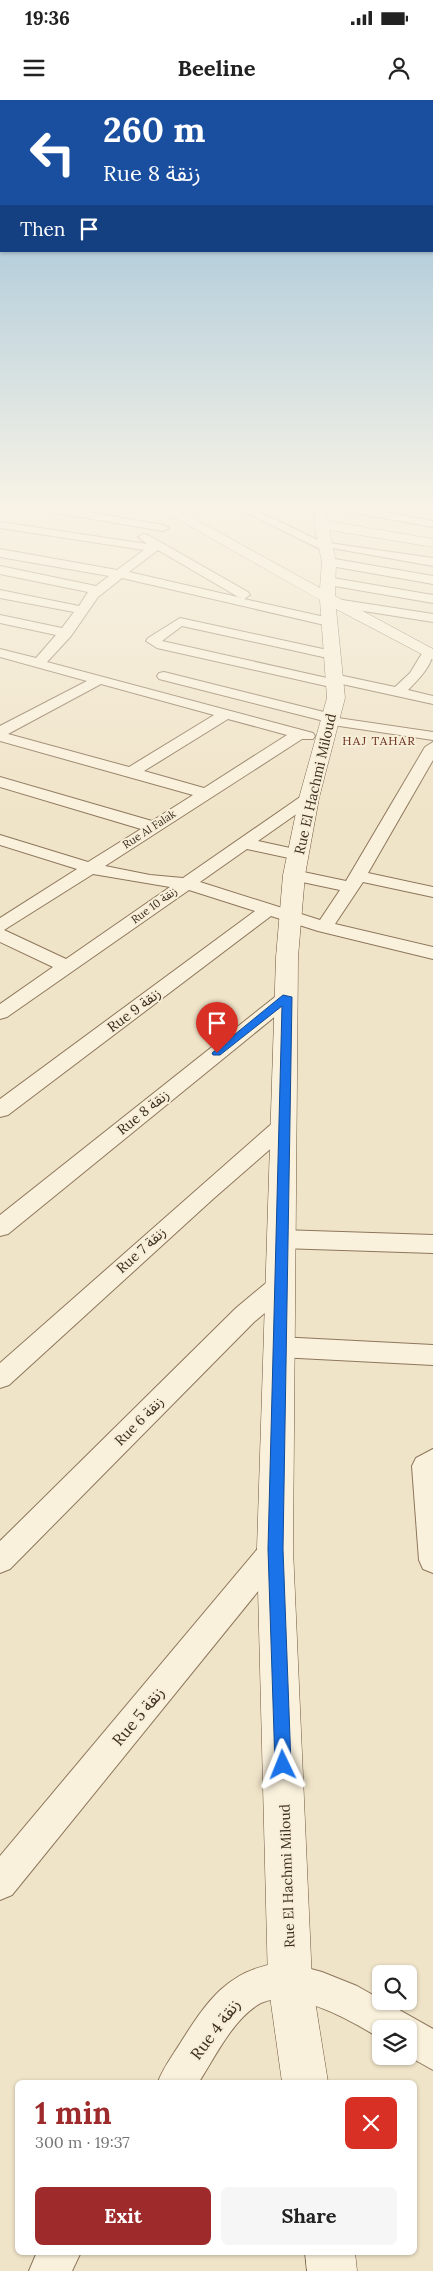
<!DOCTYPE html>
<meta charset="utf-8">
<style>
:root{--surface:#fff;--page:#f6f6f6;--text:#222;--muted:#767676;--accent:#9e2a2b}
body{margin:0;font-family:Lora,"Noto Sans Arabic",serif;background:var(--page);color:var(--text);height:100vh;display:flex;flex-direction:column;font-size:19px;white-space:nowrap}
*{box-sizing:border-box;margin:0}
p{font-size:16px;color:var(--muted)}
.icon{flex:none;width:28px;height:28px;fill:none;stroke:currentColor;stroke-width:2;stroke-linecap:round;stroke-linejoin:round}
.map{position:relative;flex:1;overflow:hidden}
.side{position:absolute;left:15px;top:1980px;width:402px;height:175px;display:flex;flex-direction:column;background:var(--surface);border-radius:8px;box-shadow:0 1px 4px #0004}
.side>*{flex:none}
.top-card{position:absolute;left:0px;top:0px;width:434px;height:152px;box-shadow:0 1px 4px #0004;background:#1a4fa0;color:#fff;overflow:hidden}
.fabs{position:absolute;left:372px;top:1865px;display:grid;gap:10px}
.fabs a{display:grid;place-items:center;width:45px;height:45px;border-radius:8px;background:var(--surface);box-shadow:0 1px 4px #0004;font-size:25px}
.pin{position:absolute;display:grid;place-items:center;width:42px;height:42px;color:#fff;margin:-51px -21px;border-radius:50% 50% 50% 0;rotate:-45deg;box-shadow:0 0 5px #0007}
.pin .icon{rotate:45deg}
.me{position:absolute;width:55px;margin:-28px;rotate:358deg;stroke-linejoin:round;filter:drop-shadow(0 0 4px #0008)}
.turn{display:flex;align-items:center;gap:18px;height:105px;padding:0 20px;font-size:22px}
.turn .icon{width:65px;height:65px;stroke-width:2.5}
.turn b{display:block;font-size:35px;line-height:42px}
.then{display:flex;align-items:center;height:48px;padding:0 20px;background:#0003;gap:10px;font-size:19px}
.round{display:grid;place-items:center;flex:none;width:52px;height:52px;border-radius:8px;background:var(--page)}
.head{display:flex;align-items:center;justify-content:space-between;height:85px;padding:0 20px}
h1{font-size:30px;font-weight:700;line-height:38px;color:var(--accent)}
.button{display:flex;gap:10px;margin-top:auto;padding:10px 20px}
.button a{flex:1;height:58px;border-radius:8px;background:var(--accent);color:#fff;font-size:20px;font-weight:700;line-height:58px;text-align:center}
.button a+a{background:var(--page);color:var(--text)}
.status{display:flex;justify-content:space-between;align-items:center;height:35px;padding:0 25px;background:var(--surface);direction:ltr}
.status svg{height:14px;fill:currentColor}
header{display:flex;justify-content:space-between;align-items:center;height:65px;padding:0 20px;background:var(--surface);font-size:22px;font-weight:700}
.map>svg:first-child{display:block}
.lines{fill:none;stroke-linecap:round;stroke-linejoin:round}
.street-casing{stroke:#8d765c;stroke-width:2}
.secondary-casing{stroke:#6f573f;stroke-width:1}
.street{fill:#faf1dc;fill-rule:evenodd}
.secondary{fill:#faf1dc;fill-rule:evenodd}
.route{fill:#1a73e8;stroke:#114b97}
.labels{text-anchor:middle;stroke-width:4;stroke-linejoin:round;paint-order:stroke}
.far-street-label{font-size:11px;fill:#3d2e20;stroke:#f7eed8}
.far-neighbourhood-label{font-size:12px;letter-spacing:1px;fill:#6b2e1e;stroke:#f7eed8}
.street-label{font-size:14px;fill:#3d2e20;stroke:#f7eed8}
.near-street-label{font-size:16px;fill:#3d2e20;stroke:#f7eed8}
</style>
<div class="status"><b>19:36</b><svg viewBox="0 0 49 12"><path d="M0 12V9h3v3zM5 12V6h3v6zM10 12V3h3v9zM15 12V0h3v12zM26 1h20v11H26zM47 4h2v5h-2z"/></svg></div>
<header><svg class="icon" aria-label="menu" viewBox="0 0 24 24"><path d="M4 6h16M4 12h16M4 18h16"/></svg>Beeline<svg class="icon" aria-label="person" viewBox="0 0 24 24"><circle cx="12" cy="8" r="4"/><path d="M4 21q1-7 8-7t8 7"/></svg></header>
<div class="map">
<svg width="433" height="2171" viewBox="0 0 433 2171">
<rect width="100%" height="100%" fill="#f0e4c8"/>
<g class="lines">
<!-- street casing -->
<g class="street-casing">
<g id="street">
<path d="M40,408H65L163,425L169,428L163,431L45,411Z"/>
<path d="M237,408H251L322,442L433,458V466L332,448L326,451L322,450Z"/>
<path d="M317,408H329L326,412L325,426H317L314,411Z"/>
<path d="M339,408H363L433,421V427L344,411Z"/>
<path d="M0,422L147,444L138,437L144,434L148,435L248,492L250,495L244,499L334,519L335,522L329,526L122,478L98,497L71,536L47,562L313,633L315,636L313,639H302L105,766L150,775L183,778L303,695H315L317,698L315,701L258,741L304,751L306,755L304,759L298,760L247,749L200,782L320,820L340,790L288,779L285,775L288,771L294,770L346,781L425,647L433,642V660L368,773L433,787V797L363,782L335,824L433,847V859L318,831L271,816L8,1015L0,1017V999L255,811L189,790L7,917L0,919V904L53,867L0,842V818L77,769L0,745V735L88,762L141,729L0,687V677L152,721L193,695L0,641V626L87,581L0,557V549L36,558L56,535L0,523V515L62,528L74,512L0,498V490L79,506L88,492L0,474V466L96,486L109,476L0,457V449L117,470L144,450L0,428ZM158,450L240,498H242L129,472ZM101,584L214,615L129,667L8,634ZM228,619L287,635L204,688L144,671ZM93,774L170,787L66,859L4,830Z"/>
<path d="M329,458L433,476V484L325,465L323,462Z"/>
<path d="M327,477L433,495V503L323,484L321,481Z"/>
<path d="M336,499L433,514V522L332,506L330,503Z"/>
<path d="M180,518L332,551L339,555L332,559L182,526L162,541L327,578L334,574L395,587L410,573L424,550H433C433,565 419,579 408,590L433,596V604L342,584L335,588L157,548L146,541L148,538Z"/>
<path d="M164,572L336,615L338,618L433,632V640L326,624L324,621L159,579L157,576L159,573Z"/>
<path d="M287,891L294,893L297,897L294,901L8,1134L0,1136V1115L280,893Z"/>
<path d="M284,1018L292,1020L295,1025L292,1030L213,1099L9,1285L0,1288V1263L276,1020Z"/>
<path d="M281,1130L433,1135V1153L281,1148L273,1145L269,1139L273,1133Z"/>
<path d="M281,1176L290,1178L293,1185L290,1192L254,1222L10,1469L0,1473V1441L236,1208L272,1178Z"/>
<path d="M279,1237L433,1245V1265L279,1257L270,1254L266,1247L270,1240Z"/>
<path d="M433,1349V1473L423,1469L419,1460L412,1366L416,1358Z"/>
<path d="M275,1436L285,1440L289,1449L285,1458L12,1795L0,1800V1756L265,1440Z"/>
<path d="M279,1863L300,1866L322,1872L357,1886L433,1929V1970L408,1956L409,1929H381V1939C354,1922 288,1883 256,1906C231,1923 215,1957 199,1982H158C163,1968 173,1955 181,1942C207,1901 228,1870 279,1863Z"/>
<path d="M37,2152H81L72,2171H29Z"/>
</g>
</g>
<!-- secondary casing -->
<g class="secondary-casing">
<g id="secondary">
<path d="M158,408H175L320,488L322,462L314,424L316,421L321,420L433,439V447L329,430L336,462L335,496L433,549V560L336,509L345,598L319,698L305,775L298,857L293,1449L312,1882L328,1982H282L268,1882L257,1449L276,857L283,775L299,698L327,598L320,500Z"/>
<path d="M305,2152H355L357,2171H307Z"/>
</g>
</g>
<!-- street -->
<use href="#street" class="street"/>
<!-- secondary -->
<use href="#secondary" class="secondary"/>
</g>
<!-- sky -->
<linearGradient id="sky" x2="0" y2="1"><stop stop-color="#8fbad6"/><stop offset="0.57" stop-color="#f8f3e6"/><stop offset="1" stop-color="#f8f3e6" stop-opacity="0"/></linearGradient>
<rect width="433" height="712" fill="url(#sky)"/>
<!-- route -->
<path class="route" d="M283,895L292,897L283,1449L291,1665L289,1671L283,1673L277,1671L275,1665L268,1449L282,906L220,955H213L212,953Z"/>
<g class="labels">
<!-- far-street labels -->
<g class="far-street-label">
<text transform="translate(149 729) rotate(-33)" y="4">Rue Al Falak</text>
<text transform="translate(154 805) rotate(-36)" y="4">Rue 10 زنقة</text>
</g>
<!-- far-neighbourhood labels -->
<g class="far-neighbourhood-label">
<text x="379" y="645">HAJ TAHAR</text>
</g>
<!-- street labels -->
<g class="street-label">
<text transform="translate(315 684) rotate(-77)" y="5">Rue El Hachmi Miloud</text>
<text transform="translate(134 910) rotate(-37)" y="5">Rue 9 زنقة</text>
<text transform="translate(143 1012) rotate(-39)" y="5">Rue 8 زنقة</text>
<text transform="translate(141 1150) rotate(-42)" y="5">Rue 7 زنقة</text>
<text transform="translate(139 1321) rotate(-45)" y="5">Rue 6 زنقة</text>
<text transform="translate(287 1776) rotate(-92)" y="5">Rue El Hachmi Miloud</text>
</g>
<!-- near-street labels -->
<g class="near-street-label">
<text transform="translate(138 1616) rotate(-50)" y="6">Rue 5 زنقة</text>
<text transform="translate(215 1929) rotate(-53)" y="6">Rue 4 زنقة</text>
</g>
</g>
</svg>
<div class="fabs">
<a><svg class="icon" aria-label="search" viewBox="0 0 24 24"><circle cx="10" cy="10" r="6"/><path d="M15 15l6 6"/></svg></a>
<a><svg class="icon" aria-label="layers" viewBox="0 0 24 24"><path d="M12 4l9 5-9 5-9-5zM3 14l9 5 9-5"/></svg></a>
</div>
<div class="pin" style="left:217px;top:953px;background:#d93025"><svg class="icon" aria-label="arrive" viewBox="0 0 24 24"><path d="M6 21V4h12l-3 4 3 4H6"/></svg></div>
<svg class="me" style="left:283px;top:1665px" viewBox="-20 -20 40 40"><path d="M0-17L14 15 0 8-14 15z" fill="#1a73e8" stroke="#fff" stroke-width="4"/></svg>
<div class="top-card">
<div class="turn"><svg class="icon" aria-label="left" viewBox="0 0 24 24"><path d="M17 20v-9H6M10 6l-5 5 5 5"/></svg><div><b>260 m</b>Rue 8 زنقة</div></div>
<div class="then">Then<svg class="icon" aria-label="arrive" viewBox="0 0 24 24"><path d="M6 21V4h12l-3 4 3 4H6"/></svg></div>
</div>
<section class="side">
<div class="head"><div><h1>1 min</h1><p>300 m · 19:37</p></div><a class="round" style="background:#d93025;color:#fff"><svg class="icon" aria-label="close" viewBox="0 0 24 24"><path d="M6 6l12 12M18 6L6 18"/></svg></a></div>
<div class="button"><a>Exit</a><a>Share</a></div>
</section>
</div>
